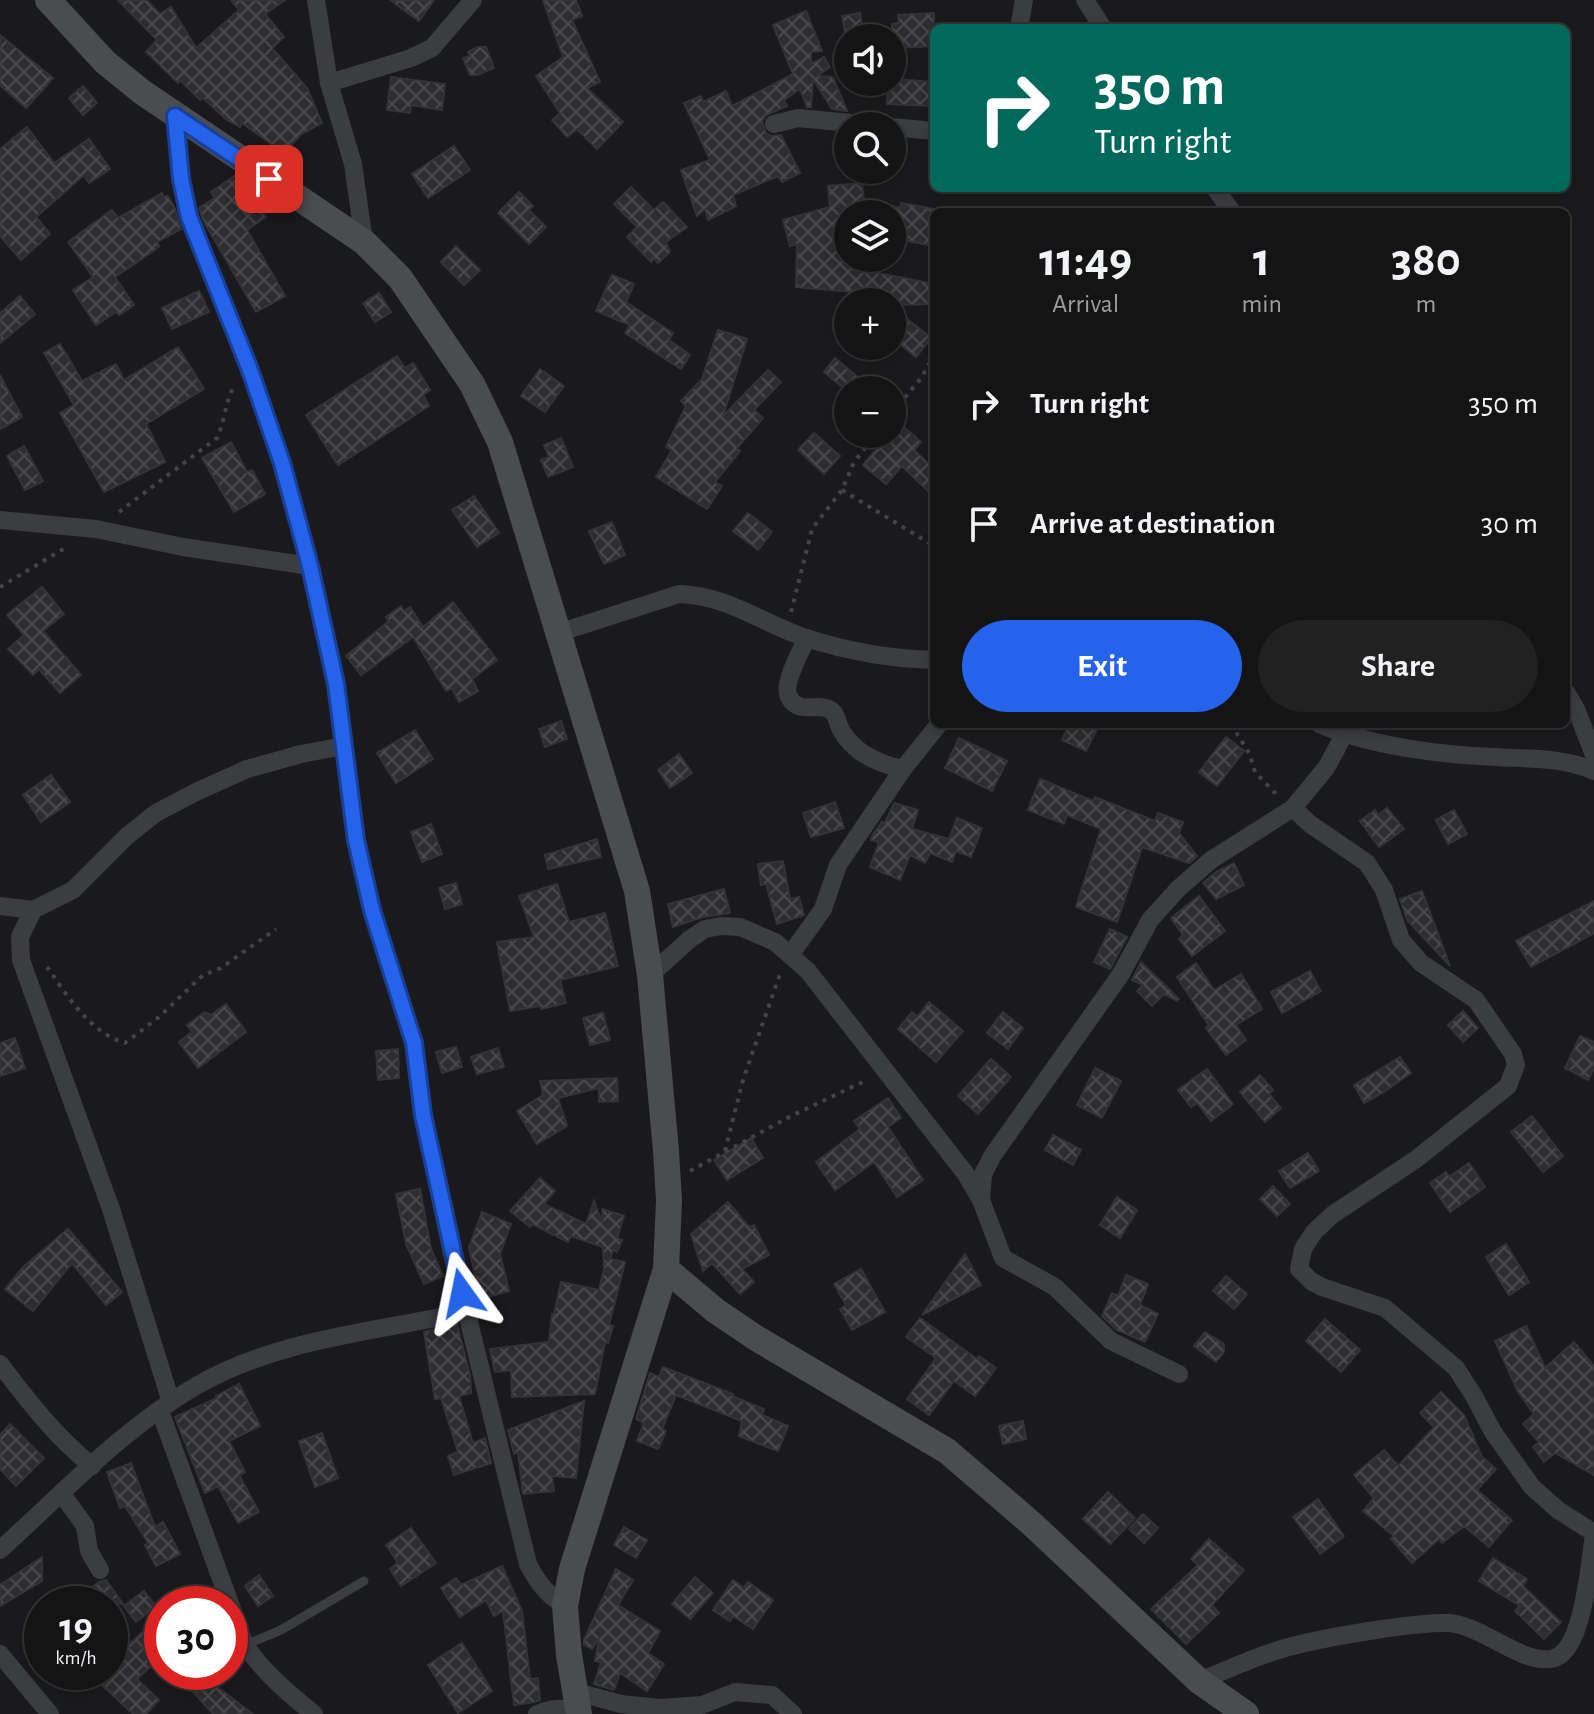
<!DOCTYPE html>
<meta charset="utf-8">
<style>
:root{--surface:#141415;--page:#212122;--text:#f1f3f6;--muted:#9d9ea0;--line:#333334;--accent:#2563eb}
body{margin:0;font-family:"Alegreya Sans",sans-serif;background:var(--page);color:var(--text);height:100vh;display:flex;flex-direction:column;font-size:30px;white-space:nowrap}
*{box-sizing:border-box;margin:0}
p{font-size:26px;color:var(--muted)}
.icon{flex:none;width:44px;height:44px;fill:none;stroke:currentColor;stroke-width:2;stroke-linecap:round;stroke-linejoin:round}
.map{position:relative;flex:1;overflow:hidden}
.panel{position:absolute;left:930px;top:208px;width:640px;height:520px;display:flex;flex-direction:column;background:var(--surface);border-radius:12px;box-shadow:0 4px 12px #0003,0 0 0 2px var(--line)}
.panel>*{flex:none}
.hud{position:absolute;left:930px;top:24px;width:640px;height:168px;border-radius:12px;box-shadow:0 4px 12px #0003,0 0 0 2px var(--line);background:#00695c;color:#fff;overflow:hidden}
.fabs{position:absolute;left:834px;top:24px;display:grid;gap:16px}
.fabs a{display:grid;place-items:center;width:72px;height:72px;border-radius:50%;background:var(--surface);box-shadow:0 4px 12px #0003,0 0 0 2px var(--line);font-size:40px}
.speed{position:absolute;left:24px;top:1586px;display:flex;gap:16px;font-size:40px;font-weight:700;text-align:center}
.speed>*{display:grid;place-content:center;width:104px;height:104px;border-radius:50%;background:var(--surface);box-shadow:0 4px 12px #0003,0 0 0 2px var(--line);line-height:1}
.speed small{font-size:20px;font-weight:400}
.speed .limit{border:12px solid #d22;background:#fff;color:#111}
.pin{position:absolute;display:grid;place-items:center;width:68px;height:68px;color:#fff;margin:-34px;border-radius:16px;box-shadow:0 4px 12px #0006}
.me{position:absolute;width:88px;margin:-44px;rotate:348deg;stroke-linejoin:round;filter:drop-shadow(0 0 6px #0008)}
.turn{display:flex;align-items:center;gap:28px;height:168px;padding:0 32px;font-size:36px}
.turn .icon{width:104px;height:104px;stroke-width:2.5}
.turn b{display:block;font-size:56px;line-height:68px}
.eta{display:flex;justify-content:space-evenly;align-items:center;height:136px;text-align:center}
.eta b{font-size:48px;font-weight:700;line-height:56px}
.action{display:flex;gap:16px;margin-top:auto;padding:16px 32px}
.action a{flex:1;height:92px;border-radius:48px;background:var(--accent);color:#fff;font-size:32px;font-weight:700;line-height:92px;text-align:center}
.action a+a{background:var(--page);color:var(--text)}
ul{padding:0;list-style:none}
li{display:flex;align-items:center;gap:24px;height:120px;padding:0 32px}
li div{flex:1}
li b{display:block;font-size:30px}
li em{font-style:normal}
.map>svg:first-child{display:block}
.building{fill:url(#building-cross-hatch);stroke:#343438;stroke-width:2}
.lines{fill:none;stroke-linecap:round;stroke-linejoin:round}
.path{stroke:#414448;stroke-width:4;stroke-dasharray:4 6;stroke-linecap:butt}
.lane{stroke:#3b3d41;stroke-width:9}
.street{stroke:#3b3d41;stroke-width:18}
.secondary{stroke:#4a4c50;stroke-width:26}
.route-casing{stroke:#184099;stroke-width:20}
.route{stroke:#2563eb;stroke-width:14}
</style>
<div class="map">
<svg width="1594" height="1714" viewBox="0 0 1594 1714">
<defs>
<pattern id="building-cross-hatch" width="8" height="8" patternUnits="userSpaceOnUse" patternTransform="scale(2)"><rect width="8" height="8" fill="#2d2d30"/><path d="M0 0l8 8M0 8l8-8" fill="none" stroke="#49494c"/></pattern>
</defs>
<rect width="100%" height="100%" fill="#1a1a1c"/>
<!-- building -->
<g class="building">
<path d="M118,0H147L160,14L171,7L196,48L239,10L231,0H285L265,14L284,37L272,48L307,88L322,123L301,134L288,149L284,145L281,151L242,123L240,127L227,120L203,98L200,100L180,80L178,83L146,52L157,40Z"/>
<path d="M390,0H434L419,21Z"/>
<path d="M543,0H576L582,16L572,20L600,82L587,88L623,122L597,149L577,129L567,137L552,120L560,113L536,76L563,57Z"/>
<path d="M806,11L822,51L811,52V64L824,57L830,67L817,76L833,77L847,111L832,109L813,79L811,107H807L800,89L784,100L787,106L766,115L762,121L766,133L771,136L781,135L800,173L782,182L778,176L733,195L736,206L708,220L705,209L697,216L681,170L710,160L684,103L701,96L703,102L726,91L732,106L793,74L773,25Z"/>
<path d="M860,13L864,38H846L842,16Z"/>
<path d="M934,13V46L892,48V24L899,23L898,15Z"/>
<path d="M0,35L53,78L26,108L0,85Z"/>
<path d="M478,47H486L494,68L477,75H470L463,58L470,56L468,52Z"/>
<path d="M391,77L445,84L442,110L411,105L410,113L387,110Z"/>
<path d="M892,79L934,82V106L887,104L888,82H892Z"/>
<path d="M83,86L97,103L83,115L69,98Z"/>
<path d="M27,127L54,163L89,139L110,169L89,183L84,175L36,217L50,234L21,260L0,236V149Z"/>
<path d="M454,146L470,170L428,198L412,174Z"/>
<path d="M236,175L266,217L247,230L285,296L256,312L203,220L199,208L215,198L211,192Z"/>
<path d="M862,183L865,209L848,211V267L934,284V304L892,305V298L877,294L796,287L797,244L790,246L783,220L830,207L828,186Z"/>
<path d="M631,187L654,210L663,202L687,227L666,242L670,252L658,263L654,258L651,262L627,237L637,227L614,204Z"/>
<path d="M519,192L533,206L529,210L546,227L529,244L498,213Z"/>
<path d="M162,193L164,197L168,196L175,209L181,229L157,242L159,246L152,252L115,277L134,305L119,315L116,312L96,325L73,290L93,277L68,242L112,210L118,218Z"/>
<path d="M901,203L934,209V246L892,238V206L900,208Z"/>
<path d="M456,246L480,270L464,285L441,262Z"/>
<path d="M612,275L634,284L626,302L673,333L669,340L690,355L681,369L625,333L630,325L596,311Z"/>
<path d="M199,291L209,312L172,329L162,308Z"/>
<path d="M379,293L391,312L375,322L363,303Z"/>
<path d="M20,296L35,314L0,343V313Z"/>
<path d="M892,307L931,338L916,357L892,338Z"/>
<path d="M718,330L747,339L723,416L768,370L781,382L754,410L763,418L737,448L740,451L715,482L722,486L707,509L656,477L672,450L666,447L686,406L681,401L702,379Z"/>
<path d="M60,344L82,381L116,364L124,380L178,347L204,389L146,424L165,462L104,492L60,413L74,405L44,353Z"/>
<path d="M397,356L405,368L413,363L430,390L423,395L429,406L338,465L306,415Z"/>
<path d="M835,358L861,380L848,392L824,372Z"/>
<path d="M540,369L564,386L545,412L521,396Z"/>
<path d="M0,375L22,417L0,429Z"/>
<path d="M898,422L921,442L914,450L934,469V497L902,466L886,484L863,465L888,434H892Z"/>
<path d="M814,433L840,456L824,474L798,450Z"/>
<path d="M561,438L573,467L548,477L541,460L549,457L544,445Z"/>
<path d="M231,442L247,472L252,470L265,494L234,512L202,458Z"/>
<path d="M24,446L43,481L25,490L7,456Z"/>
<path d="M474,496L499,533L477,547L452,510Z"/>
<path d="M748,513L772,532L758,550L733,531Z"/>
<path d="M612,522L625,555L604,564L589,531Z"/>
<path d="M42,587L64,614L43,631L81,675L60,693L39,669L33,675L8,649L24,635L7,615Z"/>
<path d="M453,602L497,660L472,679L478,691L459,702L452,688L446,691L413,637L361,675L346,656L389,621L386,617L401,606L404,611L410,607L423,627Z"/>
<path d="M561,721L567,739L545,747L539,729Z"/>
<path d="M1069,724H1086L1097,729L1086,751L1062,740Z"/>
<path d="M415,730L433,759L396,783L377,753Z"/>
<path d="M1226,737L1244,751L1217,786L1199,772Z"/>
<path d="M959,738L1007,761L992,791L945,768Z"/>
<path d="M679,754L692,773L670,788L658,770Z"/>
<path d="M51,775L70,802L41,822L23,795Z"/>
<path d="M1040,779L1093,801L1095,797L1155,821L1158,813L1183,822L1179,833L1197,856L1189,863L1142,847L1117,922L1076,907L1101,829L1067,815L1064,824L1028,810Z"/>
<path d="M835,802L844,828L811,837L803,813Z"/>
<path d="M894,803L918,810L912,829L949,839L957,818L982,828L971,857L956,851L952,862L930,853L925,863L910,855L900,880L870,867L879,842L871,840L872,836L882,822L885,823Z"/>
<path d="M1387,808L1404,829L1379,847L1360,821L1375,810L1378,815Z"/>
<path d="M1454,810L1467,834L1448,844L1436,820Z"/>
<path d="M431,824L442,854L422,862L411,832Z"/>
<path d="M597,839L601,857L548,869L545,855Z"/>
<path d="M783,861L790,899L799,897L804,915L777,924L766,884L761,885L758,864Z"/>
<path d="M1234,863L1244,885L1216,899L1203,883L1216,872Z"/>
<path d="M456,883L462,904L445,909L439,888Z"/>
<path d="M557,884L569,922L605,913L618,966L560,980L566,1003L541,1009L540,1006L510,1011L497,942L534,937L519,896Z"/>
<path d="M724,889L730,913L703,917L673,927L668,904Z"/>
<path d="M1422,891L1450,966L1407,920L1400,899Z"/>
<path d="M1199,896L1225,931L1192,956L1179,939L1183,935L1171,918Z"/>
<path d="M1594,901V933L1531,967L1516,941Z"/>
<path d="M1110,929L1127,937L1110,969L1094,962Z"/>
<path d="M1141,962L1179,999L1177,1001L1164,994L1152,1006L1137,991L1143,985L1132,980Z"/>
<path d="M1196,963L1214,990L1241,974L1262,1009L1236,1025L1246,1040L1226,1055L1206,1028L1209,1026L1177,977Z"/>
<path d="M1310,971L1321,991L1282,1013L1271,992Z"/>
<path d="M929,1002L963,1031L936,1062L898,1029L912,1012L917,1017Z"/>
<path d="M226,1004L246,1032L198,1068L179,1042L192,1032L187,1025L205,1012L211,1015Z"/>
<path d="M1463,1011L1478,1028L1463,1042L1448,1025Z"/>
<path d="M1003,1012L1023,1028L1008,1049L987,1033Z"/>
<path d="M603,1013L610,1040L590,1045L583,1018Z"/>
<path d="M1580,1036L1594,1042V1068L1588,1080L1565,1068Z"/>
<path d="M15,1038L25,1068L0,1076V1043Z"/>
<path d="M456,1047L462,1067L442,1073L436,1052Z"/>
<path d="M498,1048L504,1067L477,1074L471,1057Z"/>
<path d="M398,1049L399,1078L378,1080L376,1051Z"/>
<path d="M1400,1057L1411,1073L1384,1092L1364,1103L1354,1085Z"/>
<path d="M991,1059L1011,1077L978,1114L958,1096Z"/>
<path d="M1095,1068L1121,1081L1102,1118L1077,1105Z"/>
<path d="M1207,1069L1233,1104L1211,1121L1197,1103L1191,1107L1178,1090Z"/>
<path d="M1260,1075L1273,1090L1269,1094L1281,1108L1265,1122L1240,1092Z"/>
<path d="M617,1078L618,1101L599,1102V1088L558,1098L567,1126L537,1144L517,1111L543,1095L540,1081Z"/>
<path d="M888,1098L901,1118L888,1127L923,1180L897,1197L874,1162L835,1190L816,1162L860,1129L854,1121Z"/>
<path d="M1532,1116L1563,1156L1543,1172L1511,1132Z"/>
<path d="M1053,1135L1081,1150L1073,1165L1045,1150Z"/>
<path d="M751,1138L763,1158L727,1180L714,1160Z"/>
<path d="M1308,1153L1319,1171L1290,1188L1279,1171Z"/>
<path d="M1469,1163L1485,1187L1450,1212L1430,1183L1446,1172L1449,1177Z"/>
<path d="M540,1178L555,1191L544,1204L586,1224L594,1201L603,1225L602,1209L624,1216L617,1238L622,1240L617,1252L613,1250L610,1259L625,1262L609,1325L613,1326L608,1343L605,1342L595,1394L512,1397L511,1370L495,1372L490,1349L549,1342L552,1314L554,1315L561,1282L599,1290L604,1269L603,1247L571,1236L568,1242L532,1224L530,1227L510,1211Z"/>
<path d="M1273,1186L1290,1204L1277,1216L1260,1199Z"/>
<path d="M420,1189L431,1249L443,1276L424,1284L406,1244L396,1194Z"/>
<path d="M1117,1197L1137,1210L1120,1238L1100,1225Z"/>
<path d="M728,1202L749,1227L754,1225L769,1255L742,1269L754,1282L740,1294L712,1263L703,1271L691,1234Z"/>
<path d="M482,1212L511,1224L500,1254L509,1291L480,1299L469,1247Z"/>
<path d="M68,1229L122,1292L106,1305L72,1263L33,1311L5,1289L23,1267Z"/>
<path d="M1506,1244L1529,1282L1509,1295L1486,1257Z"/>
<path d="M965,1254L981,1285L922,1315Z"/>
<path d="M861,1269L885,1312L852,1330L840,1309L846,1305L834,1284Z"/>
<path d="M1126,1275L1148,1284L1140,1305L1158,1314L1145,1342L1117,1330L1102,1316L1112,1293L1118,1296Z"/>
<path d="M1226,1276L1247,1294L1234,1309L1213,1291Z"/>
<path d="M920,1318L977,1359L979,1356L996,1368L975,1396L954,1381L929,1415L907,1399L936,1358L906,1337Z"/>
<path d="M1325,1319L1360,1350L1341,1372L1306,1341Z"/>
<path d="M457,1324L470,1375L471,1393L459,1396L473,1443L485,1438L491,1463L454,1475L448,1456L458,1452L441,1398L435,1399L424,1332Z"/>
<path d="M1526,1326L1545,1368L1574,1342L1594,1366V1475L1555,1453L1544,1462L1533,1447L1539,1442L1523,1424L1534,1414L1518,1392L1495,1341Z"/>
<path d="M1205,1332L1224,1344V1352L1216,1362L1194,1346Z"/>
<path d="M663,1367L733,1394L732,1396L764,1409L762,1415L788,1426L778,1451L739,1436L742,1421L676,1395L662,1429L666,1431L658,1449L637,1441L644,1423L636,1419L650,1373L659,1377Z"/>
<path d="M239,1384L260,1426L229,1441L245,1472L239,1475L259,1512L238,1523L218,1486L205,1493L175,1417L217,1398L216,1396Z"/>
<path d="M1441,1392L1464,1415L1482,1457L1496,1469L1477,1490L1512,1520L1489,1547L1464,1526L1442,1543L1439,1539L1412,1563L1391,1539L1394,1536L1363,1511L1374,1498L1354,1475L1384,1450L1398,1466L1434,1427L1420,1413Z"/>
<path d="M584,1401L576,1478L552,1476L554,1491L523,1494L518,1452L514,1454L508,1430Z"/>
<path d="M1023,1421L1026,1439L1003,1444L999,1426Z"/>
<path d="M10,1424L44,1458L16,1486L0,1469V1435Z"/>
<path d="M322,1433L338,1478L315,1487L299,1441Z"/>
<path d="M131,1463L155,1527L163,1522L180,1554L156,1566L145,1545L148,1543L125,1506L120,1508L107,1472Z"/>
<path d="M1108,1492L1135,1518L1110,1544L1083,1519Z"/>
<path d="M1318,1499L1344,1536L1320,1554L1293,1517Z"/>
<path d="M1143,1514L1158,1528L1144,1543L1129,1529Z"/>
<path d="M624,1527L647,1540L636,1558L614,1545Z"/>
<path d="M411,1528L436,1563L401,1586L390,1569L398,1563L386,1545Z"/>
<path d="M1209,1539L1244,1570L1212,1605L1219,1613L1186,1644L1151,1609L1198,1565L1191,1559Z"/>
<path d="M42,1557V1581L0,1606V1585Z"/>
<path d="M1493,1558L1527,1579L1523,1586L1561,1622L1544,1639L1515,1611L1520,1606L1479,1581Z"/>
<path d="M502,1566L522,1611L530,1679L538,1678L540,1700L534,1702L514,1705L503,1611L494,1616L486,1600L460,1617L441,1588L456,1578L461,1585Z"/>
<path d="M616,1569L633,1580L618,1605L660,1631L648,1653L664,1664L647,1691L620,1673L614,1690L594,1684L601,1662L595,1661L600,1636L592,1649L584,1645V1640Z"/>
<path d="M259,1575L273,1596L258,1606L245,1586Z"/>
<path d="M695,1577L713,1593L690,1619L672,1604Z"/>
<path d="M106,1580L123,1604H72L99,1582Z"/>
<path d="M733,1580L744,1588L748,1582L773,1600L753,1629L733,1616L730,1621L713,1610Z"/>
<path d="M144,1591L156,1606L136,1622L124,1606Z"/>
<path d="M148,1627L162,1642V1656L137,1679L159,1700L146,1714H133L88,1672H110V1662Z"/>
<path d="M462,1643L492,1691L458,1713L428,1665Z"/>
<path d="M202,1672H205L220,1689L253,1714H213L187,1685Z"/>
</g>
<g class="lines">
<!-- path -->
<g class="path">
<path d="M892,413L922,377L934,354"/>
<path d="M842,490L934,546"/>
<path d="M119,512L217,438C225,421 225,403 234,386"/>
<path d="M0,587L65,548"/>
<path d="M791,612L812,529L842,490L854,462L876,434"/>
<path d="M1231,724L1249,753L1255,772L1276,794"/>
<path d="M47,967C67,995 90,1033 125,1043L159,1017L203,975L221,968L276,929"/>
<path d="M725,1151L743,1080L780,974"/>
<path d="M690,1171L791,1116L867,1080"/>
</g>
<!-- lane -->
<path class="lane" d="M245,1645L281,1630L364,1581"/>
<!-- street -->
<g class="street">
<path d="M316,0L329,83L353,164L364,242"/>
<path d="M1085,0L1103,28"/>
<path d="M1019,28L1024,0"/>
<path d="M329,83L411,58L432,48L473,0"/>
<path d="M774,124L798,118L934,131"/>
<path d="M1215,188L1232,212"/>
<path d="M0,520L96,529L183,547L310,566"/>
<path d="M558,633L679,594C726,595 762,623 806,638C847,651 892,659 934,660"/>
<path d="M807,638C801,651 782,684 789,697C799,717 822,699 834,713C837,717 838,725 841,730C854,753 879,764 903,769"/>
<path d="M1566,692L1576,709L1594,755"/>
<path d="M1319,724C1370,746 1441,755 1496,757C1530,759 1563,757 1594,771"/>
<path d="M1293,808L1310,824L1367,863L1384,890L1401,940L1421,963L1476,1000L1513,1054L1516,1065L1508,1086L1415,1160L1332,1215L1314,1232L1303,1249L1299,1269L1311,1281L1322,1287L1385,1308L1456,1368L1474,1396L1493,1432L1532,1487L1558,1510L1594,1533"/>
<path d="M0,906L33,910L73,890L127,836L156,813L196,792L247,769L301,754L344,746"/>
<path d="M33,910L20,937L21,960L111,1209L171,1402"/>
<path d="M791,954L823,909L838,865L903,769L939,724"/>
<path d="M650,975L690,939L705,929L721,926L740,927L775,942L808,971L965,1173L981,1200L1003,1258L1055,1287L1111,1341L1179,1374"/>
<path d="M981,1200L983,1174L993,1155L1121,974L1150,920L1178,889L1211,860L1293,808L1326,768L1344,735"/>
<path d="M462,1293L528,1564C538,1583 547,1595 565,1606"/>
<path d="M0,1364C28,1401 55,1436 92,1466"/>
<path d="M160,1411L245,1645C264,1673 288,1693 314,1714"/>
<path d="M62,1494L85,1526L89,1551L100,1570"/>
<path d="M0,1550C62,1494 122,1429 196,1386C270,1343 359,1333 441,1317L458,1308L462,1301L423,1115L414,1043L372,910L356,840L336,684L310,566L282,463L250,370L189,217L181,179L175,116"/>
<path d="M0,1654L50,1714"/>
<path d="M1199,1681C1228,1670 1256,1656 1285,1648C1317,1639 1349,1634 1382,1629C1404,1626 1427,1622 1449,1623C1485,1626 1528,1670 1557,1657C1584,1644 1589,1564 1594,1536"/>
<path d="M576,1692L621,1704L659,1708L702,1705L735,1692L772,1695L793,1714"/>
<path d="M537,1714C552,1708 563,1706 578,1714"/>
</g>
<!-- secondary -->
<g class="secondary">
<path d="M48,0L105,62L142,92L364,242L400,278L472,384L500,442L637,891L650,975L666,1151L669,1200L666,1269L572,1569L565,1606L569,1655L579,1714"/>
<path d="M666,1269L716,1311L756,1338L947,1451L1032,1524L1199,1681L1246,1714"/>
</g>
</g>
<g class="lines">
<!-- route casing -->
<g class="route-casing">
<path id="route" d="M269,179L175,116L181,179L189,217L250,370L282,463L310,566L336,684L356,840L372,910L414,1043L423,1115L462,1293"/>
</g>
<!-- route -->
<use href="#route" class="route"/>
</g>
</svg>
<div class="fabs">
<a><svg class="icon" aria-label="sound" viewBox="0 0 24 24"><path d="M4 9h4l5-4v14l-5-4H4zM17 9q2 3 0 6"/></svg></a>
<a><svg class="icon" aria-label="search" viewBox="0 0 24 24"><circle cx="10" cy="10" r="6"/><path d="M15 15l6 6"/></svg></a>
<a><svg class="icon" aria-label="layers" viewBox="0 0 24 24"><path d="M12 4l9 5-9 5-9-5zM3 14l9 5 9-5"/></svg></a>
<a>+</a>
<a>−</a>
</div>
<div class="speed"><div>19<small>km/h</small></div><div class="limit">30</div></div>
<div class="pin" style="left:269px;top:179px;background:#d93025"><svg class="icon" aria-label="arrive" viewBox="0 0 24 24"><path d="M6 21V4h12l-3 4 3 4H6"/></svg></div>
<svg class="me" style="left:462px;top:1293px" viewBox="-20 -20 40 40"><path d="M0-17L14 15 0 8-14 15z" fill="#2563eb" stroke="#fff" stroke-width="4"/></svg>
<div class="hud">
<div class="turn"><svg class="icon" aria-label="right" viewBox="0 0 24 24"><path d="M7 20v-9h11M14 6l5 5-5 5"/></svg><div><b>350 m</b>Turn right</div></div>
</div>
<section class="panel">
<div class="eta">
<div><b>11:49</b><p>Arrival</p></div>
<div><b>1</b><p>min</p></div>
<div><b>380</b><p>m</p></div>
</div>
<ul>
<li><svg class="icon" aria-label="right" viewBox="0 0 24 24"><path d="M7 20v-9h11M14 6l5 5-5 5"/></svg><div><b>Turn right</b></div><em>350 m</em></li>
<li><svg class="icon" aria-label="arrive" viewBox="0 0 24 24"><path d="M6 21V4h12l-3 4 3 4H6"/></svg><div><b>Arrive at destination</b></div><em>30 m</em></li>
</ul>
<div class="action"><a>Exit</a><a>Share</a></div>
</section>
</div>
